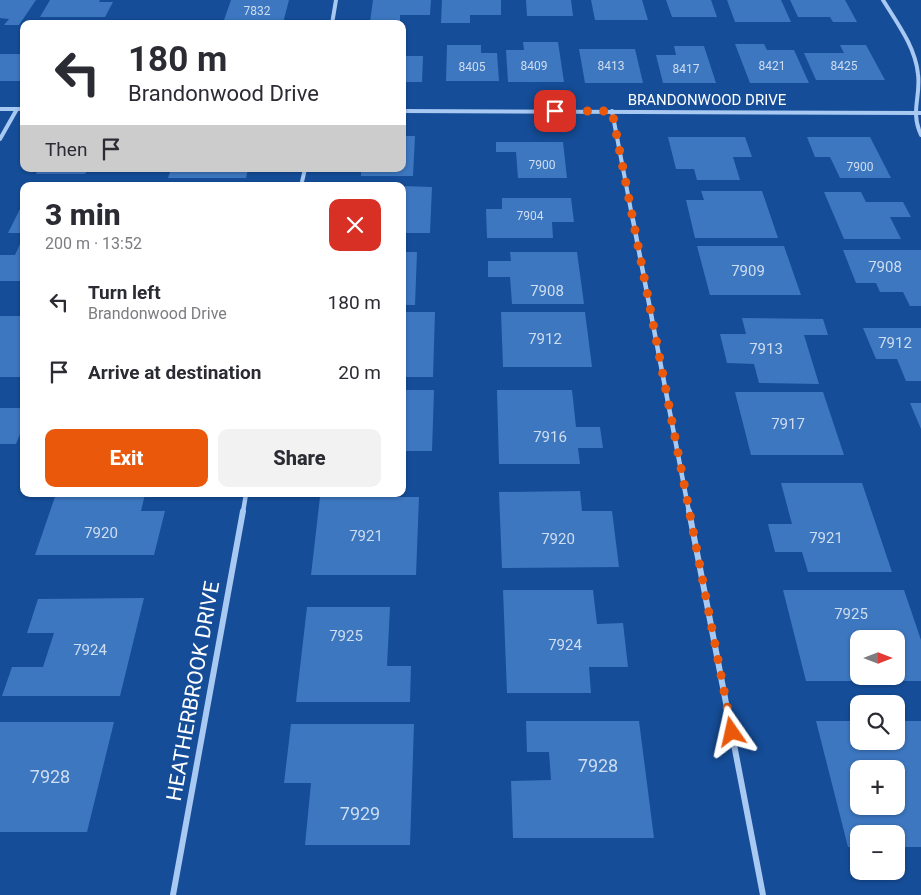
<!DOCTYPE html>
<meta charset="utf-8">
<style>
:root{--surface:#fff;--page:#f2f2f3;--text:#2b2b33;--muted:#7c7c81;--accent:#ea580c}
body{margin:0;font-family:Roboto,sans-serif;background:var(--page);color:var(--text);height:100vh;display:flex;flex-direction:column;font-size:19px;white-space:nowrap}
*{box-sizing:border-box;margin:0}
p{font-size:16px;color:var(--muted)}
.icon{flex:none;width:28px;height:28px;fill:none;stroke:currentColor;stroke-width:2;stroke-linecap:round;stroke-linejoin:round}
.map{position:relative;flex:1;overflow:hidden}
.drawer{position:absolute;left:20px;top:182px;width:386px;height:315px;display:flex;flex-direction:column;background:var(--surface);border-radius:10px;box-shadow:0 1px 4px #0004}
.drawer>*{flex:none}
.top-card{position:absolute;left:20px;top:20px;width:386px;height:152px;border-radius:10px;box-shadow:0 1px 4px #0004;background:#fff;color:var(--text);overflow:hidden}
.needle{width:32px;rotate:90deg}
.tools{position:absolute;left:850px;top:630px;display:grid;gap:10px}
.tools a{display:grid;place-items:center;width:55px;height:55px;border-radius:10px;background:var(--surface);box-shadow:0 1px 4px #0004;font-size:25px}
.pin{position:absolute;display:grid;place-items:center;width:42px;height:42px;color:#fff;margin:-21px;border-radius:10px;box-shadow:0 2px 8px #0006}
.me{position:absolute;width:55px;margin:-28px;rotate:349deg;stroke-linejoin:round;filter:drop-shadow(0 0 4px #0008)}
.turn{display:flex;align-items:center;gap:18px;height:105px;padding:0 25px;font-size:22px}
.turn .icon{width:65px;height:65px;stroke-width:2.5}
.turn b{display:block;font-size:35px;line-height:42px}
.then{display:flex;align-items:center;height:48px;padding:0 25px;background:#0003;gap:10px;font-size:19px}
.round{display:grid;place-items:center;flex:none;width:52px;height:52px;border-radius:10px;background:var(--page)}
.headline{display:flex;align-items:center;justify-content:space-between;height:85px;padding:0 25px}
h1{font-size:30px;font-weight:800;line-height:38px}
.button{display:flex;gap:10px;margin-top:auto;padding:10px 25px}
.button a{flex:1;height:58px;border-radius:10px;background:var(--accent);color:#fff;font-size:20px;font-weight:800;line-height:58px;text-align:center}
.button a+a{background:var(--page);color:var(--text)}
ul{padding:0;list-style:none}
li{display:flex;align-items:center;gap:15px;height:70px;padding:0 25px}
li div{flex:1}
li b{display:block;font-size:19px}
li em{font-style:normal}
.map>svg:first-child{display:block}
.building{fill:#3d77c0;fill-rule:evenodd}
.lines{fill:none;stroke-linecap:round;stroke-linejoin:round}
.street-far2{stroke:#a8c9f2;stroke-width:4}
.street-far1{stroke:#a8c9f2;stroke-width:4.5}
.street{stroke:#a8c9f2;stroke-width:6}
.route{stroke:#ea580c;stroke-width:9;stroke-dasharray:0 16.2}
.labels{text-anchor:middle;stroke-width:5;stroke-linejoin:round;paint-order:stroke}
.far-number-label{font-size:12px;fill:#ceddef}
.far-street-label{font-size:15px;fill:#fff;stroke:#154d98}
.number-label{font-size:15px;fill:#ceddef}
.near-number-label{font-size:18px;fill:#ceddef}
.near-street-label{font-size:21px;fill:#fff;stroke:#154d98}
</style>
<div class="map">
<svg width="921" height="895" viewBox="0 0 921 895">
<rect width="100%" height="100%" fill="#154d98"/>
<!-- building -->
<g class="building">
<path d="M0,0H36L19,25H4L9,19L0,18Z"/>
<path d="M50,0H100L99,2H113L105,17H40Z"/>
<path d="M231,0H289L283,23H223Z"/>
<path d="M373,0H431L430,15H400V22H370Z"/>
<path d="M442,0H501V15H470V23H441Z"/>
<path d="M526,0H571L573,16H527Z"/>
<path d="M591,0H642L648,20H595Z"/>
<path d="M666,0H711L717,17H672Z"/>
<path d="M727,0H781L791,22H735Z"/>
<path d="M790,0H845L857,22H833L830,17H798Z"/>
<path d="M523,42H558L564,82H508L506,50H524Z"/>
<path d="M735,44H764L767,50H794L809,83H750Z"/>
<path d="M447,45H481V53H497L499,81H446Z"/>
<path d="M840,45H866L885,80H816L804,53H844Z"/>
<path d="M674,46H704L716,83H663L656,55H676Z"/>
<path d="M24,47V81H0V54H20Z"/>
<path d="M579,49H635L643,83H585Z"/>
<path d="M402,56H423L422,82H402Z"/>
<path d="M402,136H415L413,176H361V169H402Z"/>
<path d="M668,137H745L752,157H733L740,180H697L694,169H676Z"/>
<path d="M807,137H870L891,178H840L830,157H815Z"/>
<path d="M496,142H563L567,178H518L516,152H496Z"/>
<path d="M38,169H88L85,174H36Z"/>
<path d="M171,169H248L246,178H168Z"/>
<path d="M402,186L432,187L430,233H402Z"/>
<path d="M701,191H762L778,238H695L686,200H704Z"/>
<path d="M824,192H861L866,202H903L911,217H890L901,239H844Z"/>
<path d="M502,198H571L574,222H552L553,238H487L486,209H502Z"/>
<path d="M24,201V233H8Z"/>
<path d="M21,242H24V281H0V255H15Z"/>
<path d="M697,246H784L801,295H710Z"/>
<path d="M843,250H921V306H910L903,292H880L876,283H856Z"/>
<path d="M402,252H417L415,305H402Z"/>
<path d="M510,252H577L584,304H512L510,277H488V261H511Z"/>
<path d="M402,312H435L433,377H402Z"/>
<path d="M501,312H585L592,367H503Z"/>
<rect x="0" y="316" width="24" height="61"/>
<path d="M742,318L823,319L828,335H804L819,384L759,383L754,364L727,363L720,334H746Z"/>
<path d="M863,328H921V381H906L897,359H876Z"/>
<path d="M402,390H434L432,451H402Z"/>
<path d="M497,390H572L576,427H600L603,448H578L580,464H499Z"/>
<path d="M735,392H823L844,455H751Z"/>
<path d="M910,403H921V429Z"/>
<path d="M0,408H24V424L16,444H0Z"/>
<path d="M781,483H862L892,572H808L802,552H775L768,524H792Z"/>
<path d="M580,491L582,511H612L619,567L502,568L499,492Z"/>
<path d="M56,494H145L141,511H165L154,555H35Z"/>
<path d="M320,497H419L416,575H311Z"/>
<path d="M503,590H593L597,624L623,623L628,667H589L591,693H507Z"/>
<path d="M783,590H904L921,640V681H806ZM859,639H896V676H859Z"/>
<path d="M144,598L120,696H2L12,667H43L54,633H27L38,599Z"/>
<path d="M307,607H390L387,666H411L410,702H296Z"/>
<path d="M526,721H639L654,838H513L511,781L551,780L549,752H527Z"/>
<path d="M816,721H859V741H896V721H921V847H896V834H859V847H848ZM859,769H896V806H859Z"/>
<path d="M0,722H114L87,832H0Z"/>
<path d="M291,724H414L410,845H305L311,783H284Z"/>
</g>
<g class="lines">
<!-- street-far2 -->
<g class="street-far2">
<path d="M883,0C897,23 915,46 918,74C921,97 910,111 921,135"/>
<path d="M332,24L336,0"/>
<path d="M0,109H24"/>
<path d="M402,111L921,113"/>
<path d="M612,111L633,221"/>
<path d="M0,139L17,109"/>
<path d="M301,186L305,169"/>
</g>
<!-- street-far1 -->
<g class="street-far1">
<path d="M633,220L689,512"/>
<path d="M243,512L246,494"/>
</g>
<!-- street -->
<g class="street">
<path d="M689,511L763,895"/>
<path d="M173,895L243,511"/>
</g>
</g>
<g class="lines">
<!-- route -->
<path class="route" d="M555,111H612L732,732"/>
</g>
<g class="labels">
<!-- far-number labels -->
<g class="far-number-label">
<text x="257" y="15">7832</text>
<text x="534" y="70">8409</text>
<text x="611" y="70">8413</text>
<text x="772" y="70">8421</text>
<text x="844" y="70">8425</text>
<text x="472" y="71">8405</text>
<text x="686" y="73">8417</text>
<text x="542" y="169">7900</text>
<text x="860" y="171">7900</text>
<text x="530" y="220">7904</text>
</g>
<!-- far-street labels -->
<g class="far-street-label">
<text x="707" y="105">BRANDONWOOD DRIVE</text>
</g>
<!-- number labels -->
<g class="number-label">
<text x="885" y="272">7908</text>
<text x="748" y="276">7909</text>
<text x="547" y="296">7908</text>
<text x="545" y="344">7912</text>
<text x="895" y="348">7912</text>
<text x="766" y="354">7913</text>
<text x="788" y="429">7917</text>
<text x="550" y="442">7916</text>
<text x="101" y="538">7920</text>
<text x="366" y="541">7921</text>
<text x="826" y="543">7921</text>
<text x="558" y="544">7920</text>
<text x="851" y="619">7925</text>
<text x="346" y="641">7925</text>
<text x="565" y="650">7924</text>
<text x="90" y="655">7924</text>
</g>
<!-- near-number labels -->
<g class="near-number-label">
<text x="598" y="772">7928</text>
<text x="50" y="783">7928</text>
<text x="360" y="820">7929</text>
</g>
<!-- near-street labels -->
<g class="near-street-label">
<text transform="translate(193 691) rotate(-80)" y="7">HEATHERBROOK DRIVE</text>
</g>
</g>
</svg>
<div class="tools">
<a><svg class="needle" viewBox="-14 -14 28 28"><path d="M0-13l5 13h-10z" fill="#e53935"/><path d="M0 13l5-13h-10z" fill="#7c7c81"/></svg></a>
<a><svg class="icon" aria-label="search" viewBox="0 0 24 24"><circle cx="10" cy="10" r="6"/><path d="M15 15l6 6"/></svg></a>
<a>+</a>
<a>−</a>
</div>
<div class="pin" style="left:555px;top:111px;background:#d93025"><svg class="icon" aria-label="arrive" viewBox="0 0 24 24"><path d="M6 21V4h12l-3 4 3 4H6"/></svg></div>
<svg class="me" style="left:732px;top:732px" viewBox="-20 -20 40 40"><path d="M0-17L14 15 0 8-14 15z" fill="#ea580c" stroke="#fff" stroke-width="4"/></svg>
<div class="top-card">
<div class="turn"><svg class="icon" aria-label="left" viewBox="0 0 24 24"><path d="M17 20v-9H6M10 6l-5 5 5 5"/></svg><div><b>180 m</b>Brandonwood Drive</div></div>
<div class="then">Then<svg class="icon" aria-label="arrive" viewBox="0 0 24 24"><path d="M6 21V4h12l-3 4 3 4H6"/></svg></div>
</div>
<section class="drawer">
<div class="headline"><div><h1>3 min</h1><p>200 m · 13:52</p></div><a class="round" style="background:#d93025;color:#fff"><svg class="icon" aria-label="close" viewBox="0 0 24 24"><path d="M6 6l12 12M18 6L6 18"/></svg></a></div>
<ul>
<li><svg class="icon" aria-label="left" viewBox="0 0 24 24"><path d="M17 20v-9H6M10 6l-5 5 5 5"/></svg><div><b>Turn left</b><p>Brandonwood Drive</p></div><em>180 m</em></li>
<li><svg class="icon" aria-label="arrive" viewBox="0 0 24 24"><path d="M6 21V4h12l-3 4 3 4H6"/></svg><div><b>Arrive at destination</b></div><em>20 m</em></li>
</ul>
<div class="button"><a>Exit</a><a>Share</a></div>
</section>
</div>
